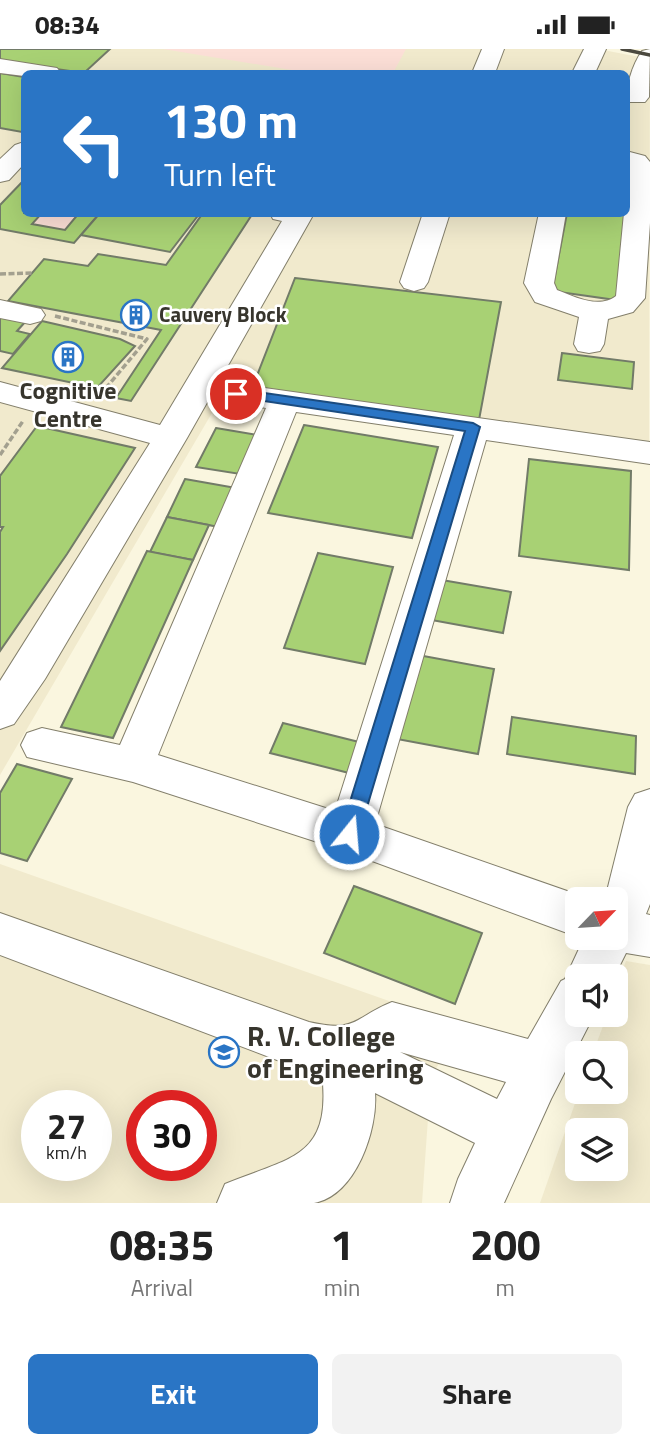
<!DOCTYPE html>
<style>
:root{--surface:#fff;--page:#f2f2f2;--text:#222;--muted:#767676;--accent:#2a75c5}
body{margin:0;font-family:"Titillium Web",sans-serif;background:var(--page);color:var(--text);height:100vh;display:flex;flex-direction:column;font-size:26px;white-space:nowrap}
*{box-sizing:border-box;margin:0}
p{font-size:23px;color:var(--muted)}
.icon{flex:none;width:38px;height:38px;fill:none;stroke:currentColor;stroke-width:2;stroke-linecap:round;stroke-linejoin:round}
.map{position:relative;height:1154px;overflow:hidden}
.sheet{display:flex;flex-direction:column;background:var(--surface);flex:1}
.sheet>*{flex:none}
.banner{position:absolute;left:21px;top:21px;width:609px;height:147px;border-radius:10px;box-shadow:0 7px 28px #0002;background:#2a75c5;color:#fff;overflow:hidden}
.needle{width:46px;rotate:65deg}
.tools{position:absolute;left:565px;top:838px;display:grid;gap:14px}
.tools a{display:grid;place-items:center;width:63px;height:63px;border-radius:10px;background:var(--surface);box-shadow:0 7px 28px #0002;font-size:35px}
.speed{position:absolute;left:21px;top:1041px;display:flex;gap:14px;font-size:35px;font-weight:700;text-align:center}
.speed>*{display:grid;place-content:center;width:91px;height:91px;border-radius:50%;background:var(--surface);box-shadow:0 7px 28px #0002;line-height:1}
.speed small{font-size:18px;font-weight:400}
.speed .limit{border:10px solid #d22;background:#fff;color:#111}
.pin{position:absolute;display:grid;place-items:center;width:60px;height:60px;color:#fff;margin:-30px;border:4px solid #fff;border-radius:50%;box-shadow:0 2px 7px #0007}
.me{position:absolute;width:77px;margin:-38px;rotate:17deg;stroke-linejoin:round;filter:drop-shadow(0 0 5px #0008)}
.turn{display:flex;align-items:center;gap:24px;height:147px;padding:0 28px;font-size:32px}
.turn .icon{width:91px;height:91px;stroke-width:2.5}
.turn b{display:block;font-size:49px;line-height:60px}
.eta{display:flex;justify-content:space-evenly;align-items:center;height:119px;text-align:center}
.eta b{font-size:42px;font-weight:700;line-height:49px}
.action{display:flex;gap:14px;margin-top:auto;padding:14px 28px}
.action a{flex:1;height:80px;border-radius:10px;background:var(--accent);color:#fff;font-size:28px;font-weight:700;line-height:80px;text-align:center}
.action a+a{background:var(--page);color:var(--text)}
.status{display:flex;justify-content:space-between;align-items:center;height:49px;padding:0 35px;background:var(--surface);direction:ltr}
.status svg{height:19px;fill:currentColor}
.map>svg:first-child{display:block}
.built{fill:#f1eacd;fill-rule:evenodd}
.green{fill:#fcdfd7}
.building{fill:#a8d174;stroke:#727b68;stroke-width:2}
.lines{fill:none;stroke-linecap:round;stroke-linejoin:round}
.minor-casing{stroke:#837f6b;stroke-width:2}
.path{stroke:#a3a08f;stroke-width:3.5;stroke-dasharray:6 2.5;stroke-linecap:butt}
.minor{fill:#fff;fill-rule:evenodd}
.rail{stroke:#4b493f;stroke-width:3.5}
.route{fill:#2a75c5;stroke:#1b4c80;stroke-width:2}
.labels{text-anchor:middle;stroke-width:5;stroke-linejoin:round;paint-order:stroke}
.far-poi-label{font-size:21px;font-weight:bold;fill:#37352d;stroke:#fff;text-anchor:start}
.poi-label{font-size:24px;font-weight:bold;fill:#37352d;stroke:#fff}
.near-poi-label{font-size:28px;font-weight:bold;fill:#37352d;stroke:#fff;text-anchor:start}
</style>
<div class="status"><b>08:34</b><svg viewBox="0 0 49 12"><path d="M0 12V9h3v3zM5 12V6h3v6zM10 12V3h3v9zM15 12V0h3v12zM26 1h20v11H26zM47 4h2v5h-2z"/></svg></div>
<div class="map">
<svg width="650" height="1154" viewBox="0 0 650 1154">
<rect width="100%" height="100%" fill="#faf6df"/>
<!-- built -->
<g class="built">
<path d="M0,0H598L650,10L649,401L226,340L0,726ZM24,24H626V164H24Z"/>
<path d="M0,815L463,978L431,1027L422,1154H0ZM37,1057H96V1116H37ZM142,1057H201V1116H142Z"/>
<path d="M626,912L650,916V1154H540L579,1043H616V1004H593L607,966H616V939ZM578,1082H616V1120H578Z"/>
</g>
<!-- green -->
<g class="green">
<path d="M163,0H406L393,24H310Z"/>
<path d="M42,165H79L65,181L32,175Z"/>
</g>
<!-- building -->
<g class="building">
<path d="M0,0H110L84,24L0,12Z"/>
<path d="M0,24L24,28V81L22,83L0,79Z"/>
<path d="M633,122L616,251L552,242L567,164H626Z"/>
<path d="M24,131V164H42L32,175L65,181L79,164H100L74,194L0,180V156Z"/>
<path d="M100,164L175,166L200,164L170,203L81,186Z"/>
<path d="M203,164H253L131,352L116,349L161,281L8,252L44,210L88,217L98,205L166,216Z"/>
<path d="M295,229L501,253L479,371L251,342Z"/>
<path d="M0,266L26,272L17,282L30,285L13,305L0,302Z"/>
<path d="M42,272L120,290L135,297L97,339L2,319Z"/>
<path d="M562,304L634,313L632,340L558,331Z"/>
<path d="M304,376L438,398L412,489L268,464Z"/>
<path d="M37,377L135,399L67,505L0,602V483L3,478H0V427Z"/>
<path d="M216,379L258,386L240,425L196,418Z"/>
<path d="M529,410L631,422L629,521L519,507Z"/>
<path d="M185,430L236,439L219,478L167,468Z"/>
<path d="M167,468L209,476L193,511L150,503Z"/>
<path d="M147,502L193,511L113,689L61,678Z"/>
<path d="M318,504L393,518L365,615L284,599Z"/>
<path d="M436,530L511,543L503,584L426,570Z"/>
<path d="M418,606L494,620L478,705L397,690Z"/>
<path d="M512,668L636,687L635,725L507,705Z"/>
<path d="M283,674L363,694L353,725L270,704Z"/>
<path d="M17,715L72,730L27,812L0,804V744Z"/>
<path d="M354,837L482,884L455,955L324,904Z"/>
</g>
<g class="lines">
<!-- minor casing -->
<g class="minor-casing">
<g id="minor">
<path d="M482,0H504L495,24H472Z"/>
<path d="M584,0H606L595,24H572Z"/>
<path d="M650,0L649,48L645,53H626C626,38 632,16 642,2Z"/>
<path d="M0,10L57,19L61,24H24V27L0,24Z"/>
<path d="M24,93V115L9,131L0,133V110L15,96Z"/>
<path d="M626,102L645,107L650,113V174L645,249L633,263L608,270L604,295L600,302L589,304L578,302L574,295L579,268L535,253L524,234L539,164H566L554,234L557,241C575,248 599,260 616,247L624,164H626Z"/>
<path d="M270,164H309L312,168L187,389L45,630L14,675L0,680V632L150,394L0,353V333L160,376L282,172L273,170Z"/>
<path d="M423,164H450L428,233L424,239L414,242L404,239L400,233Z"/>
<path d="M0,251L41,260L45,266L41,272L30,275L0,269Z"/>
<path d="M236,335L650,393V415L486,391L375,775L590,850H578V888L345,802L133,733L27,708L21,696L27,684L42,679L120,696L266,359L225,352L220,345L225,338ZM296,363L454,386L335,762L158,706Z"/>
<path d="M650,740V855L646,865L650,866V908L626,904L614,928H578V966H594L551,1050L504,1154H450L458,1130L475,1094L375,1044C378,1080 356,1147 314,1154C289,1154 244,1154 217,1154L225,1135C290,1108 332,1110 322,1024L277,1011L0,906V864L309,973C357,984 353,969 392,953L528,990L561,932L565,930L584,889H616V850H605L628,758L635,745ZM400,1003L506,1033L497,1050Z"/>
</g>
</g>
<!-- path -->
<g class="path">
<path d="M0,225L32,224"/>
<path d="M55,267L147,290L101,345"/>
<path d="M0,406L23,372"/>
</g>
<!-- minor -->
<use href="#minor" class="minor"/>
<!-- rail -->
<path class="rail" d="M622,0L650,6"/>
</g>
<!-- route -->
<path class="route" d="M236,340L473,374L480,378L359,785L356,791L349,793L343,791L340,785L465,382L231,347L229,345Z"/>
<!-- icons -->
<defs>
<g id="building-ring" transform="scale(1.575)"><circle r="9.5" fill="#fff" stroke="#2a75c5" stroke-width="1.5"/><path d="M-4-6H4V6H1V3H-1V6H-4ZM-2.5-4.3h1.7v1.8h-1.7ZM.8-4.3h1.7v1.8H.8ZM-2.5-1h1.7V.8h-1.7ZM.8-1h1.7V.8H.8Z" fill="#2a75c5"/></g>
<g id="university-ring" transform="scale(1.575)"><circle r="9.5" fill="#fff" stroke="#2a75c5" stroke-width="1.5"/><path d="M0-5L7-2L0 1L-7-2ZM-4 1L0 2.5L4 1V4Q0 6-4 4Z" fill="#2a75c5"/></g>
</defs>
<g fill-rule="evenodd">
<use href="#building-ring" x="136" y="266"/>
<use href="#building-ring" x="68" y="308"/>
<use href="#university-ring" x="224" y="1003"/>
</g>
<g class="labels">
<!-- far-poi labels -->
<g class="far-poi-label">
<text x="159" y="273">Cauvery Block</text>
</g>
<!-- poi labels -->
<g class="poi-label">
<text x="68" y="350">Cognitive<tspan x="68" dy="28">Centre</tspan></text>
</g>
<!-- near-poi labels -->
<g class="near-poi-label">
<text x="247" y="997">R. V. College<tspan x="247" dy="32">of Engineering</tspan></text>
</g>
</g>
</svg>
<div class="tools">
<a><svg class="needle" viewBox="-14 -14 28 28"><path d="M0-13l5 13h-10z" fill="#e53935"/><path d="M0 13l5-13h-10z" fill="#767676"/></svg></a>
<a><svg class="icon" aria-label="sound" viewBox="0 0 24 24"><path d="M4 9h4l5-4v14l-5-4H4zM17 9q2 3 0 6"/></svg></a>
<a><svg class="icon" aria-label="search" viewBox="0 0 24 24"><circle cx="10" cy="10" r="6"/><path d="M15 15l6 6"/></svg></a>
<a><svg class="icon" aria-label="layers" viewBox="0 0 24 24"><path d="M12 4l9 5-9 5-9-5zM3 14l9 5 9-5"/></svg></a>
</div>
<div class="speed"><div>27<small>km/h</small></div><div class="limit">30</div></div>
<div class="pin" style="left:236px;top:345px;background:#d93025"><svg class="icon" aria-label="arrive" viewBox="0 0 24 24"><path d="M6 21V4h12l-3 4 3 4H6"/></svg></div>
<svg class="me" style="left:349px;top:785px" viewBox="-20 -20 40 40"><circle r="17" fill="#2a75c5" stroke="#fff" stroke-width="3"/><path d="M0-11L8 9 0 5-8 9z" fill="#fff"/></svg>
<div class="banner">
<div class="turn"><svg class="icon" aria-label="left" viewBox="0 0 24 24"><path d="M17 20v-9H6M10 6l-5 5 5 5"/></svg><div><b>130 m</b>Turn left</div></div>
</div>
</div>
<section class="sheet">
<div class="eta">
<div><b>08:35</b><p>Arrival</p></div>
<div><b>1</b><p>min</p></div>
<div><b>200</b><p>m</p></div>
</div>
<div class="action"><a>Exit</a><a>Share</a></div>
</section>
